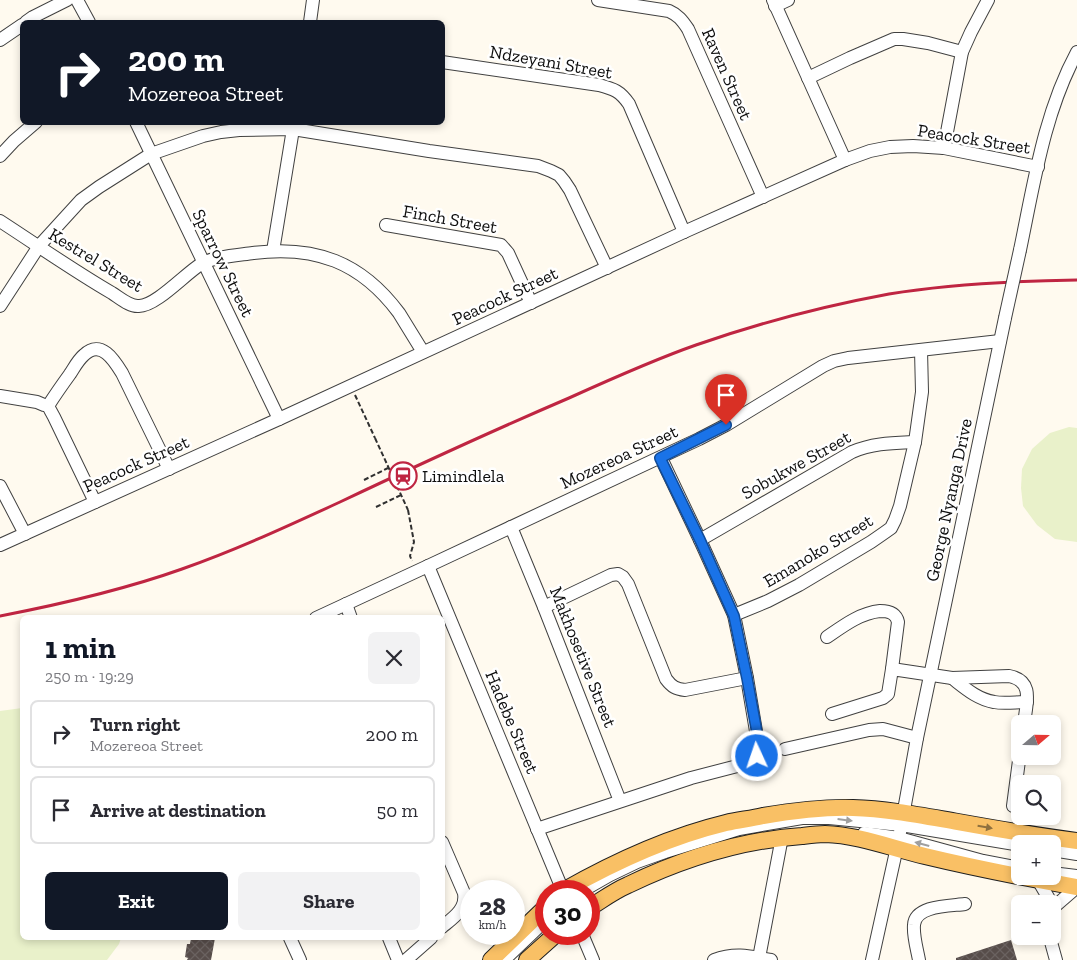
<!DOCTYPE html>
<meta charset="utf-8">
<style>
:root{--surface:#fff;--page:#f2f2f3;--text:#2b2b33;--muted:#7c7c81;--line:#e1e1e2;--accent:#111827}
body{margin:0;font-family:"Zilla Slab",serif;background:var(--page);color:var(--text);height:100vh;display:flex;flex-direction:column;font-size:19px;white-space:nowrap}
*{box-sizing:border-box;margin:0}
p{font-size:16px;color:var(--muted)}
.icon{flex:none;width:28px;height:28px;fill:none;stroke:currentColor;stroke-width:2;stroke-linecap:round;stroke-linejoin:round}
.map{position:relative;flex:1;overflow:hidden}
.drawer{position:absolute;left:20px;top:615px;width:425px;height:325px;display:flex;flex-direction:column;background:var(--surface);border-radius:8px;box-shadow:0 2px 8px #0003}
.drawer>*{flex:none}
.guide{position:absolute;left:20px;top:20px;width:425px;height:105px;border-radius:8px;box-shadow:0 2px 8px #0003;background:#111827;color:#fff;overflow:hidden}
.needle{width:32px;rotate:70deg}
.fabs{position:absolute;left:1011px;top:715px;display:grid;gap:10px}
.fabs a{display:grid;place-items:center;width:50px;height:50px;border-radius:8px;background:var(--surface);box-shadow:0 2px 8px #0003;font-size:25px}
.speed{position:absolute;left:460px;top:880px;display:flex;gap:10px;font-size:25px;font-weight:700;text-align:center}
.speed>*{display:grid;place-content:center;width:65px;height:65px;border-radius:50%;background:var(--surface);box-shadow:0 2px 8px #0003;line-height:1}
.speed small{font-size:12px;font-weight:400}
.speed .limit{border:8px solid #d22;background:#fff;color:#111}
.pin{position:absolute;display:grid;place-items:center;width:42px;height:42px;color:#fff;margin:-51px -21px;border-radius:50% 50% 50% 0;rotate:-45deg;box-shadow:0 0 5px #0007}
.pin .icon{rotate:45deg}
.me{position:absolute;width:55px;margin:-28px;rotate:357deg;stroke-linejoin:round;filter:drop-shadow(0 0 4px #0008)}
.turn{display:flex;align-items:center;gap:18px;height:105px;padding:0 25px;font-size:22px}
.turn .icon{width:65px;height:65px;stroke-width:2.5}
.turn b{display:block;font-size:35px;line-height:42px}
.round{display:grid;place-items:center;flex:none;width:52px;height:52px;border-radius:8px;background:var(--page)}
.headline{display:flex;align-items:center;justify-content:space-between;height:85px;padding:0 25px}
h1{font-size:30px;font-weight:700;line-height:38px;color:var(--accent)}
.action{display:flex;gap:10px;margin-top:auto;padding:10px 25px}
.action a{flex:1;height:58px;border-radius:8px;background:var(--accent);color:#fff;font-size:20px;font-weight:700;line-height:58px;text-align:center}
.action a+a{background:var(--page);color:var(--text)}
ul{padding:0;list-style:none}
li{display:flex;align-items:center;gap:15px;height:68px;margin:0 10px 8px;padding:0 15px;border:2px solid var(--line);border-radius:8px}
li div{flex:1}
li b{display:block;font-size:19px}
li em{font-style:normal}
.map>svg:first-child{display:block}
.pitch{fill:#e9f1ca}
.building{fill:url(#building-cross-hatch)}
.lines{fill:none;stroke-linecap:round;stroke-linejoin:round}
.minor-casing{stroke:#414141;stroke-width:14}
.major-casing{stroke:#1f1f1f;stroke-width:18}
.path{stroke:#303030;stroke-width:2;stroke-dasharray:5 2.5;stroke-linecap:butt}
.minor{stroke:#fff;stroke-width:12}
.major{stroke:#f9c065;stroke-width:16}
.rail{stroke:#bf2542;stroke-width:3}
.minor-bridge-casing{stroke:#414141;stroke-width:14;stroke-linecap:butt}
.path-bridge{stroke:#303030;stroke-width:2;stroke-dasharray:5 2.5;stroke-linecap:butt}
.minor-bridge{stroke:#fff;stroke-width:12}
.oneway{fill:#9f9f9f}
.oneway2{fill:#8f703e}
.route-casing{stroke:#114b97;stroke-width:12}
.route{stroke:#1a73e8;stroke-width:9}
.labels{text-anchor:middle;stroke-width:5;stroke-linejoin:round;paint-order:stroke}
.street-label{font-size:18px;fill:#0e0e0e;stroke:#fff}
.poi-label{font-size:18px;fill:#0e0e0e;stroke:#fff;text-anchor:start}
</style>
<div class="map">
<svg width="1077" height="960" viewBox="0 0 1077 960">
<defs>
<pattern id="building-cross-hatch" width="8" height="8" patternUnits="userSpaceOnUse" patternTransform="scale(1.25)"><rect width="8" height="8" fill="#574d4a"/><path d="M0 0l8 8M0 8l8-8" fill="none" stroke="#6a6260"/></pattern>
</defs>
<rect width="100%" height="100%" fill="#fffaef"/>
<!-- pitch -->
<g class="pitch">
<path d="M1069,427L1077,428V542L1055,539L1037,525L1023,506L1021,488L1022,469L1032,449L1050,433Z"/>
<path d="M22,708V938H121L119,944L107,960H0V711Z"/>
</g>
<!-- building -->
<g class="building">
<path d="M191,938H215L211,960H187L188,958L185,957L187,944H190Z"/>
<path d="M1011,940L1017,960H956V958Z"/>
</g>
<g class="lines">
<!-- minor casing -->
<g class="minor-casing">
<g id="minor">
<path d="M77,0L89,22"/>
<path d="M598,0L669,11C678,15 682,20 688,29L763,197"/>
<path d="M773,0L845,160"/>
<path d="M775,6L788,0"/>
<path d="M26,22L33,17L67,0"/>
<path d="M310,22L313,0"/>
<path d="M0,40L22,25"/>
<path d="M442,62L599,85C614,89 620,91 629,104L684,232"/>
<path d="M808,78L850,58L894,39H903L928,43L962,52"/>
<path d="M136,122L279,419"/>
<path d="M944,148L962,52L971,32L988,0"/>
<path d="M0,156L14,141L36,122"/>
<path d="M0,221C37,245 74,271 112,293C120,298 130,307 139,306C156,306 185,274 201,264C212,257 240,255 253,253C315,245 361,262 399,313C407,326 415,339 423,352"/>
<path d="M386,225L501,245L508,253L531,303"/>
<path d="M1020,250C1034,183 1044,113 1077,52"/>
<path d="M273,251L294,123"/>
<path d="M0,306L39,246L81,200L99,187L151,154L203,136L221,132L239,130L293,129L429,151L538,166L551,171L559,175L564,181L570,190L607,268"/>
<path d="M0,396L37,402L44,405L48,406L54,417L95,502"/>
<path d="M48,406C55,395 62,385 70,374C74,368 78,360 84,355C101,339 114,360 122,373L169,469"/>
<path d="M0,486L25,534"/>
<path d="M511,527L544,607L620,801"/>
<path d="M700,540L852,452C873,443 893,443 915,442"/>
<path d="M0,545L279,419L684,232L845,160L870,151L890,147L913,146L944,148L1038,167"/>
<path d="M428,566L563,891"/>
<path d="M346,604L351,618"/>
<path d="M544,607L611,575L618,574L623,577L628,584L666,679C672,687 676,689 685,690L747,678"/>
<path d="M734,615L768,601L799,585L871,542L884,533L891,528L895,520L900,506L915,442L922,392L921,350"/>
<path d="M316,618L428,566L699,439L726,425L823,366L834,361L848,358L1000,341"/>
<path d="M827,637C843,626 860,613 880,611C889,611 896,613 898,622L892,669"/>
<path d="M952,678C965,688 977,699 994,702C1004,704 1016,702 1027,702"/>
<path d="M832,714L883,698L888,694L892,669L952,678L1009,676C1035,681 1026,704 1024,724"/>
<path d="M785,749L869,730L883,729L917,738"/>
<path d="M1013,806L1020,753"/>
<path d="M537,829L691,778L749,763C758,758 759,753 758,743L747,678L734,615L700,540L661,458"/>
<path d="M864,833L899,838L983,861L1020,868"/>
<path d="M442,842L464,893C467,909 453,918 442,927"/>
<path d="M1052,850L1077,854"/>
<path d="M1052,873L1077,876"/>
<path d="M1038,880L1052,904"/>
<path d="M582,891L610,875L637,862L665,852L739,829L802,818H829L901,825L1020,845"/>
<path d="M1052,904L1054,907L1052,921"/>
<path d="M1054,907L1077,887"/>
<path d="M582,934L593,960"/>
<path d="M1051,936V942L1056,960"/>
<path d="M290,938L300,960"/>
<path d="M389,938L398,960"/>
<path d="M759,958L782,837"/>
<path d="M406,960L431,938"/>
<path d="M504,960L546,920"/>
<path d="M714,960C735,952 750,956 771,960"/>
<path d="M872,960L899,838L917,738L1005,318"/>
<path d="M919,960C917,949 913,936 914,925C915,905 951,906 965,904"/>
</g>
</g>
<!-- major casing -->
<g class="major-casing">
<g id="major">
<path d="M563,891C614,862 668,837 726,823C738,820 751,819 763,816C793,811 822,807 853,808C888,809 923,816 958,822C997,829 1037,836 1077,841"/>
<path d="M589,908C602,900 614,891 628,885C682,859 742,840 802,836C810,835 817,834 825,834C859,835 891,848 925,856C975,868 1026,878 1077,887"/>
<path d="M491,960L546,907"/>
<path d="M527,960L556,934"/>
</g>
</g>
<!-- path -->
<g class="path">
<path d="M355,395L375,438"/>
<path d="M364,480L388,468"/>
<path d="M376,507L401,495"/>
<path d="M408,510L414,542L410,556L412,561"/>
</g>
<!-- minor -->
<use href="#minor" class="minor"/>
<!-- major -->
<use href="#major" class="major"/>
<!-- rail -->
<path class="rail" d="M0,616C62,604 123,590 182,569C236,550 288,526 340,502C416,466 492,431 569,398C611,379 653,360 696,345C759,323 824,306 889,294C950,284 1015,281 1077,280"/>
<!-- minor-bridge casing -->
<g class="minor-bridge-casing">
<path id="minor-bridge" d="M1005,318L1020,250"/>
</g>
<!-- path-bridge -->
<path class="path-bridge" d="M375,438L408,510"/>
<!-- minor-bridge -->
<use href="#minor-bridge" class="minor-bridge"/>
</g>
<!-- one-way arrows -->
<defs><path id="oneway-solid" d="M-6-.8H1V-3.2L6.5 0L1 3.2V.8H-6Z" transform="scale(1.25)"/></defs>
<g class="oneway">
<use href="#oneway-solid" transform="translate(845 820) rotate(7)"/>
<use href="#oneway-solid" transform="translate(922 844) rotate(-165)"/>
</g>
<use class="oneway2" href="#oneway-solid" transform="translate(985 827) rotate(10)"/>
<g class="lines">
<!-- route casing -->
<g class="route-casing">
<path id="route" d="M726,425L660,458L700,540L734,616L747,678L756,727L759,751L757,756"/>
</g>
<!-- route -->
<use href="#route" class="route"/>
</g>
<!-- icons -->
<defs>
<g id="station-ring" transform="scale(1.4375)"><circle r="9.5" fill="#fff" stroke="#bf2542" stroke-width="1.5"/><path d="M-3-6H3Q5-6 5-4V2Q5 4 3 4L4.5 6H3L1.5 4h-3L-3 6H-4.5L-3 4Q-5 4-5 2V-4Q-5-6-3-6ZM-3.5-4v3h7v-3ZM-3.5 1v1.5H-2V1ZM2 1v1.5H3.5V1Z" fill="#bf2542"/></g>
</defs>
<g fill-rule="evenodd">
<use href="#station-ring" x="403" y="476"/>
</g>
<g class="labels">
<!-- street labels -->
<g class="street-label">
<text transform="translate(551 62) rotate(10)" y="6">Ndzeyani Street</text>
<text transform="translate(727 74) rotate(66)" y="6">Raven Street</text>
<text transform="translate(974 139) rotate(9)" y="6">Peacock Street</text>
<text transform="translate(450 219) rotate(10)" y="6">Finch Street</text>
<text transform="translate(96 260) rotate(31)" y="6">Kestrel Street</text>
<text transform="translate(223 263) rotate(64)" y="6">Sparrow Street</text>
<text transform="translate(505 296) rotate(-25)" y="6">Peacock Street</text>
<text transform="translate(619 457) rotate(-25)" y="6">Mozereoa Street</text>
<text transform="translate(136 464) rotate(-24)" y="6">Peacock Street</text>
<text transform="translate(796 465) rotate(-29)" y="6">Sobukwe Street</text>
<text transform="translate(949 500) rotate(-78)" y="6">George Nyanga Drive</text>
<text transform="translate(818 551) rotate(-31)" y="6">Emanoko Street</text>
<text transform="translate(583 657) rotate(68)" y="6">Makhosetive Street</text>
<text transform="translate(512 722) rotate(67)" y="6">Hadebe Street</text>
</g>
<!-- poi labels -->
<g class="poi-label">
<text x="422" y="482">Limindlela</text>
</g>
</g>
</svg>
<div class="fabs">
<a><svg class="needle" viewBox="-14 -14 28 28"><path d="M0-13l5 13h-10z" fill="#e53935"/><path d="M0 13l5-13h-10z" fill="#7c7c81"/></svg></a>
<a><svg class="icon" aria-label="search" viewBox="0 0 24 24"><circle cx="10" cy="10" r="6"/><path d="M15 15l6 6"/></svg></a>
<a>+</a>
<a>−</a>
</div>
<div class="speed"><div>28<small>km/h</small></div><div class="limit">30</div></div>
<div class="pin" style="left:726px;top:425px;background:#d93025"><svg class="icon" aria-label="arrive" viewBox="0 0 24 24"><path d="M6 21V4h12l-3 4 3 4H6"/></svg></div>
<svg class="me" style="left:757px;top:756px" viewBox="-20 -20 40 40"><circle r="17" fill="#1a73e8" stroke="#fff" stroke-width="3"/><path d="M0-11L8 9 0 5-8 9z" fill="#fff"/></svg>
<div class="guide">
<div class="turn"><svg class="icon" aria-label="right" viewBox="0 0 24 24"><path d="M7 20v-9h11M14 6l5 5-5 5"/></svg><div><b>200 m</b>Mozereoa Street</div></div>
</div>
<section class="drawer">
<div class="headline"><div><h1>1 min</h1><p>250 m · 19:29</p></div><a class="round"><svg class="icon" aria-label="close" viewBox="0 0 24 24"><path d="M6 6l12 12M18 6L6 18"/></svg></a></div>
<ul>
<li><svg class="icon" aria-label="right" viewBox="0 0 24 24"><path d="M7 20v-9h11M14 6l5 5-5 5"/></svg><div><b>Turn right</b><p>Mozereoa Street</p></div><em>200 m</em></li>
<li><svg class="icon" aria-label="arrive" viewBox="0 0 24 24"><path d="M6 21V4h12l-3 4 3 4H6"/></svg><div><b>Arrive at destination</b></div><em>50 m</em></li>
</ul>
<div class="action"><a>Exit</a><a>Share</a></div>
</section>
</div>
